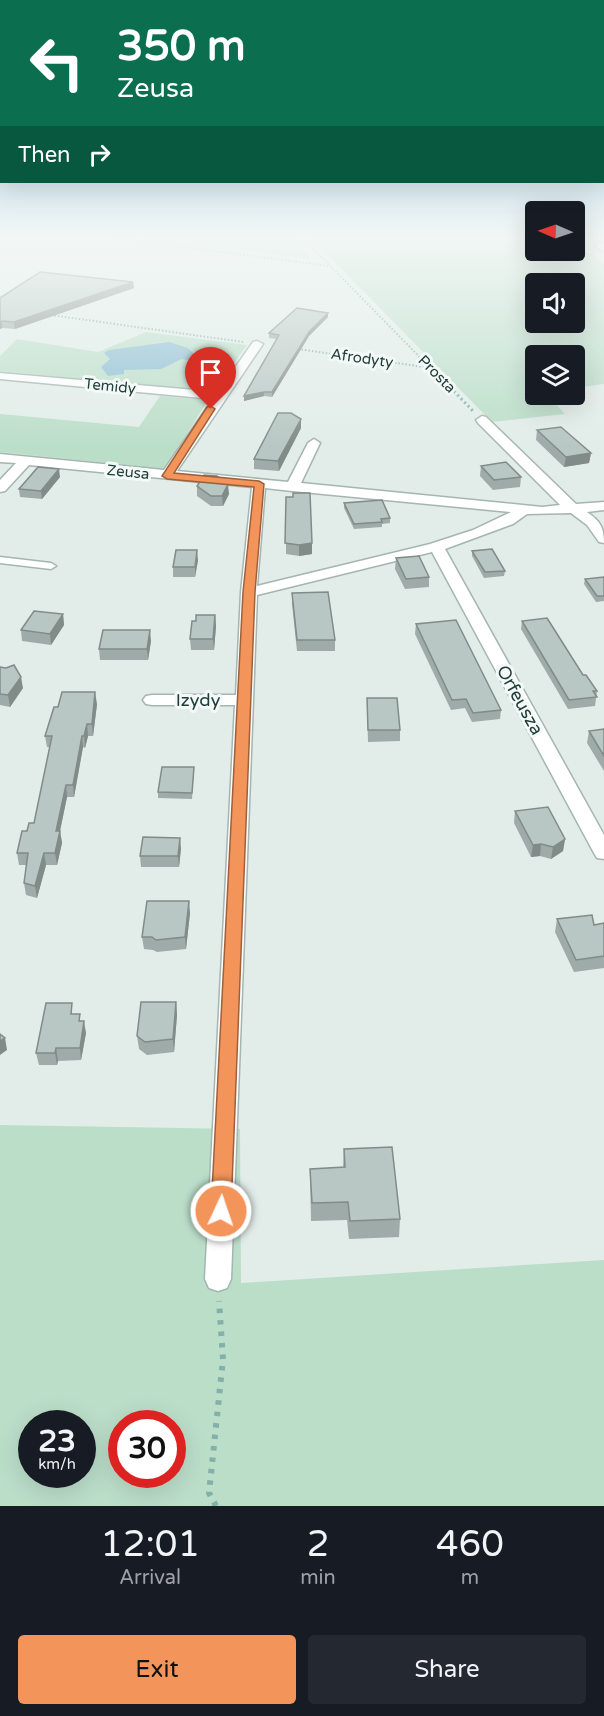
<!DOCTYPE html>
<style>
:root{--surface:#171b24;--page:#242831;--text:#f1f3f6;--muted:#9ea1a6;--accent:#f3945a}
body{margin:0;font-family:"Varela Round",sans-serif;background:var(--page);color:var(--text);height:100vh;display:flex;flex-direction:column;font-size:22px;white-space:nowrap}
*{box-sizing:border-box;margin:0}
p{font-size:20px;color:var(--muted)}
.icon{flex:none;width:33px;height:33px;fill:none;stroke:currentColor;stroke-width:2;stroke-linecap:round;stroke-linejoin:round}
.map{position:relative;height:1506px;overflow:hidden}
.side{display:flex;flex-direction:column;background:var(--surface);flex:1}
.side>*{flex:none}
.banner{position:absolute;left:0px;top:0px;width:604px;height:183px;box-shadow:0 6px 24px #0002;background:#0b6e4f;color:#fff;overflow:hidden}
.needle{width:39px;rotate:272deg}
.tools{position:absolute;left:525px;top:201px;display:grid;gap:12px}
.tools a{display:grid;place-items:center;width:60px;height:60px;border-radius:6px;background:var(--surface);box-shadow:0 6px 24px #0002;font-size:30px}
.speed{position:absolute;left:18px;top:1410px;display:flex;gap:12px;font-size:30px;font-weight:700;text-align:center}
.speed>*{display:grid;place-content:center;width:78px;height:78px;border-radius:50%;background:var(--surface);box-shadow:0 6px 24px #0002;line-height:1}
.speed small{font-size:15px;font-weight:400}
.speed .limit{border:9px solid #d22;background:#fff;color:#111}
.pin{position:absolute;display:grid;place-items:center;width:51px;height:51px;color:#fff;margin:-62px -26px;border-radius:50% 50% 50% 0;rotate:-45deg;box-shadow:0 0 6px #0007}
.pin .icon{rotate:45deg}
.me{position:absolute;width:66px;margin:-33px;rotate:3deg;stroke-linejoin:round;filter:drop-shadow(0 0 4px #0008)}
.turn{display:flex;align-items:center;gap:21px;height:126px;padding:0 18px;font-size:27px}
.turn .icon{width:78px;height:78px;stroke-width:2.5}
.turn b{display:block;font-size:42px;line-height:51px}
.then{display:flex;align-items:center;height:57px;padding:0 18px;background:#0003;gap:12px;font-size:22px}
.eta{display:flex;justify-content:space-evenly;align-items:center;height:102px;text-align:center}
.eta b{font-size:36px;font-weight:600;line-height:42px}
.primary-button{display:flex;gap:12px;margin-top:auto;padding:12px 18px}
.primary-button a{flex:1;height:69px;border-radius:6px;background:var(--accent);color:#111;font-size:24px;font-weight:600;line-height:69px;text-align:center}
.primary-button a+a{background:var(--page);color:var(--text)}
.map>svg:first-child{display:block}
.green{fill:#bbdec9;fill-rule:evenodd}
.water{fill:#8abdd2}
.lines{fill:none;stroke-linecap:round;stroke-linejoin:round}
.lane-casing{stroke:#a5b5b1;stroke-width:3}
.street-casing{stroke:#a5b5b1;stroke-width:3}
.path-far2{stroke:#83b0a8;stroke-width:2;stroke-dasharray:1.5 2;stroke-linecap:butt}
.path-far1{stroke:#83b0a8;stroke-width:3;stroke-dasharray:2 3;stroke-linecap:butt}
.path{stroke:#83b0a8;stroke-width:6;stroke-dasharray:4.5 7;stroke-linecap:butt}
.lane{fill:#fff;fill-rule:evenodd}
.street{fill:#fff;fill-rule:evenodd}
.wall{fill:#9eaba8}
.shaded-wall{fill:#818b88}
.building{fill:#b8c7c3;stroke:#818b88;stroke-width:1.5}
.route{fill:#f3945a;stroke:#9e603a;stroke-width:1.5}
.labels{text-anchor:middle;stroke-width:6;stroke-linejoin:round;paint-order:stroke}
.far-street-label{font-size:15px;fill:#223e3a;stroke:#f3f9f7}
.street-label{font-size:18px;fill:#223e3a;stroke:#f3f9f7}
</style>
<div class="map">
<svg width="604" height="1506" viewBox="0 0 604 1506">
<rect width="100%" height="100%" fill="#e2ede9"/>
<!-- green -->
<g class="green">
<path d="M145,236H290L311,259L141,239Z"/>
<path d="M309,236H535L536,250H574L575,243L604,263V384L575,388L574,356H536V394L547,395L565,414L492,422ZM536,284H574V322H536Z"/>
<path d="M146,332L247,345L213,392L0,371V356L17,339L98,352Z"/>
<path d="M160,396L208,400L165,469L0,452V414L139,427Z"/>
<path d="M0,1125L240,1129L241,1283L604,1260V1506H0ZM32,1424H82V1474H32ZM122,1424H172V1474H122Z"/>
</g>
<!-- water -->
<path class="water" d="M169,342L188,348L194,354L212,356L209,360L202,363L182,359L161,369L124,370V374L108,376L101,367L110,359L104,353L109,350Z"/>
<g class="lines">
<!-- lane casing -->
<g class="lane-casing">
<path id="lane" d="M0,557L51,563L56,566L51,569L0,563Z"/>
</g>
<!-- street casing -->
<g class="street-casing">
<g id="street">
<path d="M599,242L604,244V252L594,245Z"/>
<path d="M257,341L263,344L177,471L288,482L308,443L314,439L320,443L301,483L542,507L560,505L478,423L476,420L482,416L486,417L576,504L604,502V510L587,512C600,521 604,527 604,543L599,542L587,525L571,513L527,514L513,524L445,549L604,835V859L597,858L594,853L432,552L257,595L231,1279L227,1288L218,1291L209,1288L205,1279L235,705H152L146,704L143,700L146,696L152,695H236L241,592L252,487L29,465L5,491L0,492V480L16,463L0,462V454L164,470L213,399L0,379V373L218,392L253,342ZM265,488L292,491L511,512L473,530L430,544L257,586Z"/>
</g>
</g>
<!-- path-far2 -->
<g class="path-far2">
<path d="M101,236L329,266"/>
<path d="M301,236L448,386"/>
<path d="M51,315L243,342"/>
<path d="M298,349L431,368"/>
</g>
<!-- path-far1 -->
<path class="path-far1" d="M447,384L473,411"/>
<!-- path -->
<path class="path" d="M216,1506L209,1493L223,1359L219,1301"/>
<!-- lane -->
<use href="#lane" class="lane"/>
<!-- street -->
<use href="#street" class="street"/>
</g>
<!-- wall -->
<g class="wall">
<path d="M133,282L134,288L15,329L2,328L0,329V298Z"/>
<path d="M328,317L309,336L272,397L264,396L244,401V396L277,339L269,338V333Z"/>
<path d="M301,428L279,471L254,469V459Z"/>
<path d="M537,430L591,453L589,463L564,467L536,440Z"/>
<path d="M481,466L521,477L520,487L493,490L480,476Z"/>
<path d="M60,477L42,499L20,497L19,489Z"/>
<path d="M197,486L229,494L223,506H211L197,496Z"/>
<path d="M286,497H293L312,554L299,556L286,554Z"/>
<path d="M344,503L390,518V523L382,524V527L354,529L344,508Z"/>
<path d="M472,551L505,571L504,576L484,578L472,556Z"/>
<path d="M396,558L429,577V587L405,589L395,569Z"/>
<path d="M198,560L195,577H173V567Z"/>
<path d="M604,577V601L596,602L584,584L585,579Z"/>
<path d="M292,593L335,640V651H297L292,604Z"/>
<path d="M63,614L64,625L51,645L22,641L21,630Z"/>
<path d="M215,615L216,626L214,650H191L190,639L196,621Z"/>
<path d="M522,621L583,675L597,691L595,706L568,709L521,629Z"/>
<path d="M416,624L501,710L500,719L472,722L465,708L451,710L415,634Z"/>
<path d="M151,641L148,660H100L99,649Z"/>
<path d="M0,667L23,688L10,707L0,705Z"/>
<path d="M367,698L400,730V741L368,742Z"/>
<path d="M97,704L93,736H88L85,748L83,747L74,797H67L60,831L62,843L57,865H46L37,898L26,895L24,883L27,865H19L17,853L27,831L34,823L50,747H47L45,736Z"/>
<path d="M604,729V771L587,743L589,731Z"/>
<path d="M194,767L192,799L158,798V792Z"/>
<path d="M515,811L565,839L563,851L551,859L540,856L531,857L514,823Z"/>
<path d="M181,848L179,867H141L140,856Z"/>
<path d="M190,913L186,949L157,952L153,950L144,949L142,937Z"/>
<path d="M557,919L594,925L604,923V968L574,972L555,932Z"/>
<path d="M176,1002L177,1015L174,1052L147,1055L139,1049L137,1036Z"/>
<path d="M74,1014L81,1021L86,1033L81,1060L58,1061L57,1065H39L36,1053Z"/>
<path d="M344,1149L400,1219L399,1237L349,1239L347,1220L311,1221L310,1169L343,1167Z"/>
</g>
<!-- shaded-wall -->
<g class="shaded-wall">
<path d="M133,282L134,288L15,329L14,322Z"/>
<path d="M328,313V317L309,336L272,397V392L309,332Z"/>
<path d="M2,321V328L0,329V322Z"/>
<path d="M264,392V396L244,401V396Z"/>
<path d="M301,419V428L279,471L278,461Z"/>
<path d="M591,453L589,463L564,467L566,457Z"/>
<path d="M59,469L60,477L42,499L41,491Z"/>
<path d="M228,484L229,494L223,506L222,496Z"/>
<path d="M312,543V554L299,556V545Z"/>
<path d="M197,550L198,560L195,577V567Z"/>
<path d="M63,614L64,625L51,645L50,634Z"/>
<path d="M215,615L216,626L214,650L213,639Z"/>
<path d="M150,630L151,641L148,660L147,649Z"/>
<path d="M21,677L23,688L10,707L8,695Z"/>
<path d="M95,692L97,704L93,736L92,724Z"/>
<path d="M87,724L88,736L85,748L84,736Z"/>
<path d="M82,736L83,747L74,797L73,785Z"/>
<path d="M66,785L67,797L58,840L60,831L62,843L57,865L55,853L56,831Z"/>
<path d="M180,838L181,848L179,867L178,856Z"/>
<path d="M565,839L563,851L551,859L553,847Z"/>
<path d="M541,844L540,856L531,857L533,845Z"/>
<path d="M44,853L46,865L37,898L35,886Z"/>
<path d="M189,901L190,913L186,949L185,937Z"/>
<path d="M176,1002L177,1015L174,1052L173,1039Z"/>
<path d="M84,1021L86,1033L81,1060L80,1048Z"/>
<path d="M5,1038L7,1050L0,1055V1041Z"/>
<path d="M56,1048L58,1061L57,1065L55,1053Z"/>
</g>
<!-- building -->
<g class="building">
<path d="M40,272L133,282L14,322L2,321L0,322V298Z"/>
<path d="M297,308L328,313L309,332L272,392H264L244,396L279,335L269,333Z"/>
<path d="M278,413H291L301,419L278,461L254,459Z"/>
<path d="M561,427L591,453L566,457L537,430Z"/>
<path d="M506,462L521,477L494,480L481,466Z"/>
<path d="M38,467L59,469L41,491L19,489Z"/>
<path d="M204,475L217,476L228,484L222,496H211L197,486Z"/>
<path d="M293,493H310L312,543L299,545L285,543L286,497H293Z"/>
<path d="M382,500L390,518L381,519L382,522L354,524L344,503Z"/>
<path d="M492,549L505,571L485,572L472,551Z"/>
<path d="M176,550H197L195,567H173Z"/>
<path d="M419,556L429,577L406,579L396,558Z"/>
<path d="M604,577V596H597L585,579Z"/>
<path d="M328,592L335,640H297L292,593Z"/>
<path d="M34,611L63,614L50,634L21,630Z"/>
<path d="M196,615H215L213,639H190L192,621H196Z"/>
<path d="M547,618L583,675H586L597,691H593L597,697L569,700L522,621Z"/>
<path d="M456,620L501,710L473,713L466,699L452,700L416,624Z"/>
<path d="M103,630H150L147,649H99Z"/>
<path d="M14,665L21,677L8,695L0,694V667L6,668Z"/>
<path d="M62,692H95L92,724H87L84,736H82L73,785H66L56,831H60L55,853H44L35,886L24,883L28,853H17L22,831H27L29,823H34L52,736H45L54,707H58Z"/>
<path d="M367,698H397L400,730H368Z"/>
<path d="M604,729V756L589,731Z"/>
<path d="M162,767H194L192,793L158,792Z"/>
<path d="M548,807L565,839L553,847L541,844L533,845L515,811Z"/>
<path d="M143,837L180,838L178,856H140Z"/>
<path d="M147,901H189L185,937L156,940L152,937H142Z"/>
<path d="M592,915L594,925L604,923V956L576,960L557,919Z"/>
<path d="M141,1002H176L173,1039L145,1042L137,1036Z"/>
<path d="M46,1003H72L71,1014H80L79,1021H84L80,1048H56L55,1053H36Z"/>
<path d="M0,1034L5,1038L0,1041Z"/>
<path d="M392,1147L400,1219L350,1221L348,1202L312,1203L310,1169L345,1167L344,1149Z"/>
</g>
<!-- sky -->
<linearGradient id="sky" x2="0" y2="1"><stop stop-color="#82b8df"/><stop offset="0.53" stop-color="#f2f7f5"/><stop offset="1" stop-color="#f2f7f5" stop-opacity="0"/></linearGradient>
<rect width="604" height="447" fill="url(#sky)"/>
<!-- route -->
<path class="route" d="M211,406L215,409L174,473L259,481L264,484L255,592L231,1211L228,1217L221,1220L214,1217L211,1211L243,592L254,487L167,479L162,476L207,407Z"/>
<g class="labels">
<!-- far-street labels -->
<g class="far-street-label">
<text transform="translate(362 358) rotate(8)" y="5">Afrodyty</text>
<text transform="translate(437 374) rotate(45)" y="5">Prosta</text>
<text transform="translate(110 386) rotate(6)" y="5">Temidy</text>
<text transform="translate(128 472) rotate(6)" y="5">Zeusa</text>
</g>
<!-- street labels -->
<g class="street-label">
<text x="198" y="706">Izydy</text>
<text transform="translate(520 700) rotate(61)" y="6">Orfeusza</text>
</g>
</g>
</svg>
<div class="tools">
<a><svg class="needle" viewBox="-14 -14 28 28"><path d="M0-13l5 13h-10z" fill="#e53935"/><path d="M0 13l5-13h-10z" fill="#9ea1a6"/></svg></a>
<a><svg class="icon" aria-label="sound" viewBox="0 0 24 24"><path d="M4 9h4l5-4v14l-5-4H4zM17 9q2 3 0 6"/></svg></a>
<a><svg class="icon" aria-label="layers" viewBox="0 0 24 24"><path d="M12 4l9 5-9 5-9-5zM3 14l9 5 9-5"/></svg></a>
</div>
<div class="speed"><div>23<small>km/h</small></div><div class="limit">30</div></div>
<div class="pin" style="left:211px;top:409px;background:#d93025"><svg class="icon" aria-label="arrive" viewBox="0 0 24 24"><path d="M6 21V4h12l-3 4 3 4H6"/></svg></div>
<svg class="me" style="left:221px;top:1211px" viewBox="-20 -20 40 40"><circle r="17" fill="#f3945a" stroke="#fff" stroke-width="3"/><path d="M0-11L8 9 0 5-8 9z" fill="#fff"/></svg>
<div class="banner">
<div class="turn"><svg class="icon" aria-label="left" viewBox="0 0 24 24"><path d="M17 20v-9H6M10 6l-5 5 5 5"/></svg><div><b>350 m</b>Zeusa</div></div>
<div class="then">Then<svg class="icon" aria-label="right" viewBox="0 0 24 24"><path d="M7 20v-9h11M14 6l5 5-5 5"/></svg></div>
</div>
</div>
<section class="side">
<div class="eta">
<div><b>12:01</b><p>Arrival</p></div>
<div><b>2</b><p>min</p></div>
<div><b>460</b><p>m</p></div>
</div>
<div class="primary-button"><a>Exit</a><a>Share</a></div>
</section>
